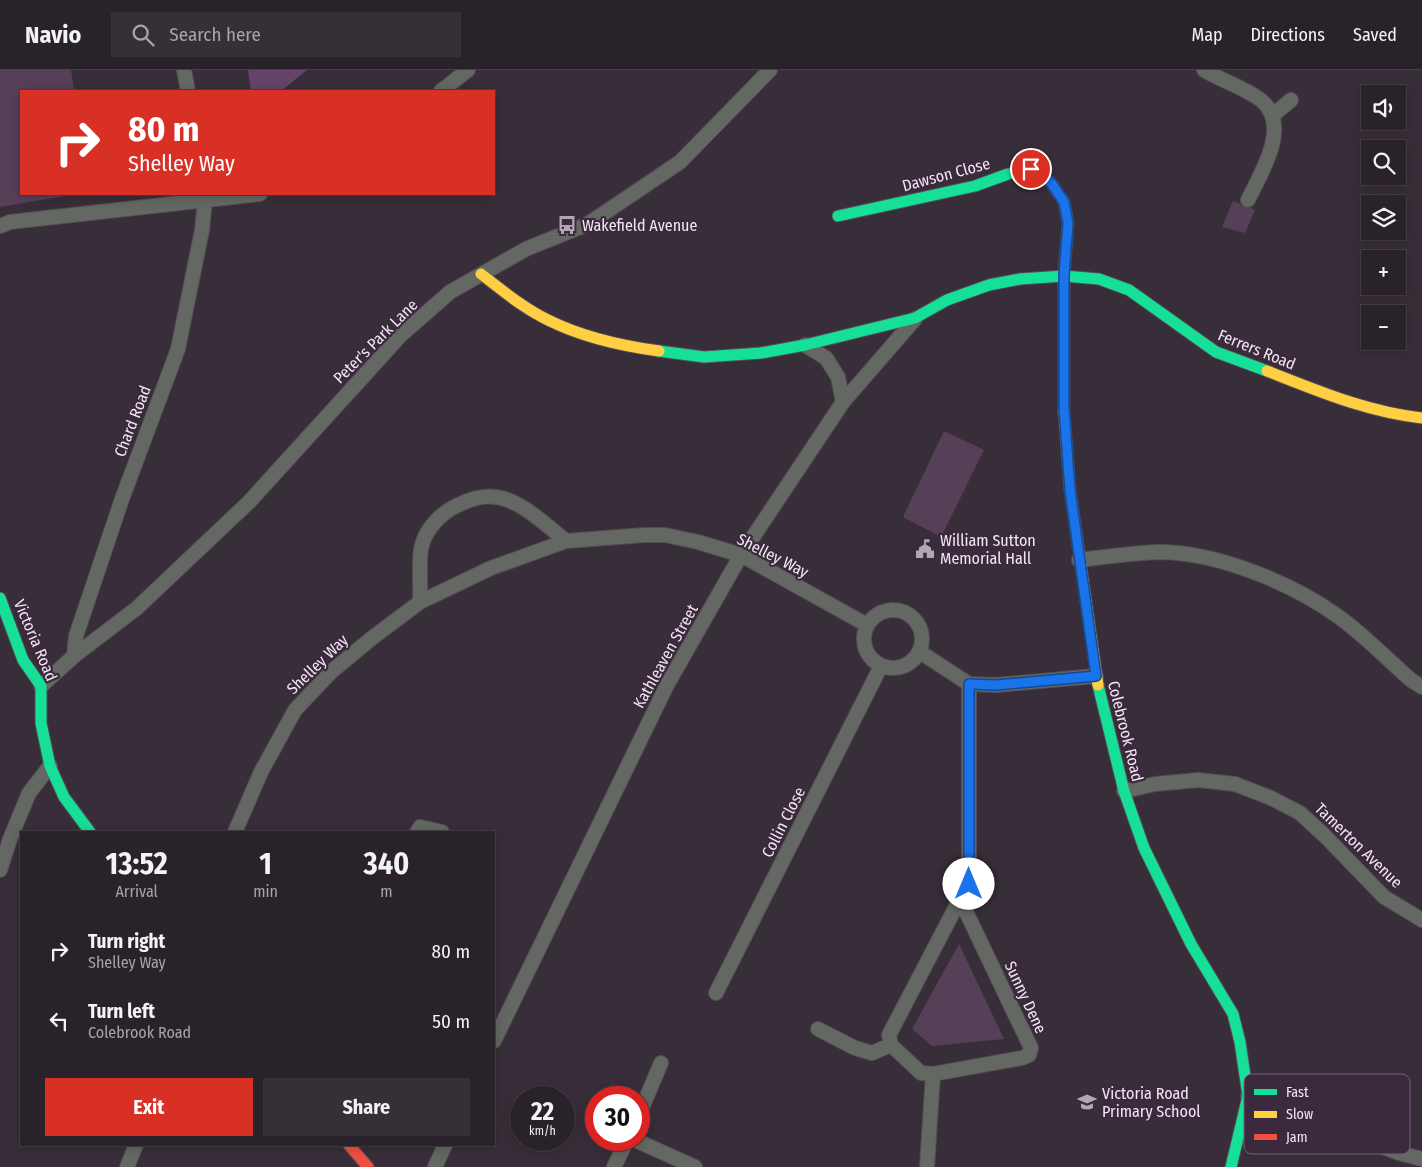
<!DOCTYPE html>
<meta charset="utf-8">
<style>
:root{--surface:#2a222b;--page:#362f37;--text:#f1f3f6;--muted:#a5a4a9;--line:#463f47;--accent:#d93025}
body{margin:0;font-family:"Fira Sans Condensed",sans-serif;background:var(--page);color:var(--text);height:100vh;display:flex;flex-direction:column;font-size:19px;white-space:nowrap}
*{box-sizing:border-box;margin:0}
p{font-size:16px;color:var(--muted)}
.icon{flex:none;width:28px;height:28px;fill:none;stroke:currentColor;stroke-width:2;stroke-linecap:round;stroke-linejoin:round}
.map{position:relative;flex:1;overflow:hidden}
.panel{position:absolute;left:20px;top:761px;width:475px;height:315px;display:flex;flex-direction:column;background:var(--surface);border-radius:0px;box-shadow:0 2px 12px #0003,0 0 0 1px var(--line)}
.panel>*{flex:none}
.guide{position:absolute;left:20px;top:20px;width:475px;height:105px;border-radius:0px;box-shadow:0 2px 12px #0003,0 0 0 1px var(--line);background:#d93025;color:#fff;overflow:hidden}
.controls{position:absolute;left:1361px;top:15px;display:grid;gap:10px}
.controls a{display:grid;place-items:center;width:45px;height:45px;border-radius:0px;background:var(--surface);box-shadow:0 2px 12px #0003,0 0 0 1px var(--line);font-size:25px}
.speed{position:absolute;left:510px;top:1016px;display:flex;gap:10px;font-size:25px;font-weight:700;text-align:center}
.speed>*{display:grid;place-content:center;width:65px;height:65px;border-radius:50%;background:var(--surface);box-shadow:0 2px 12px #0003,0 0 0 1px var(--line);line-height:1}
.speed small{font-size:12px;font-weight:400}
.speed .limit{border:8px solid #d22;background:#fff;color:#111}
.pin{position:absolute;display:grid;place-items:center;width:42px;height:42px;color:#fff;margin:-21px;border:2px solid #fff;border-radius:50%;box-shadow:0 1px 5px #0007}
.me{position:absolute;width:55px;margin:-28px;rotate:0deg;stroke-linejoin:round;filter:drop-shadow(0 0 4px #0008)}
.turn{display:flex;align-items:center;gap:18px;height:105px;padding:0 25px;font-size:22px}
.turn .icon{width:65px;height:65px;stroke-width:2.5}
.turn b{display:block;font-size:35px;line-height:42px}
.eta{display:flex;justify-content:space-evenly;align-items:center;height:85px;text-align:center}
.eta b{font-size:30px;font-weight:700;line-height:35px}
.action{display:flex;gap:10px;margin-top:auto;padding:10px 25px}
.action a{flex:1;height:58px;border-radius:0px;background:var(--accent);color:#fff;font-size:20px;font-weight:700;line-height:58px;text-align:center}
.action a+a{background:var(--page);color:var(--text)}
ul{padding:0;list-style:none}
li{display:flex;align-items:center;gap:15px;height:70px;padding:0 25px}
li div{flex:1}
li b{display:block;font-size:19px}
li em{font-style:normal}
header{display:flex;align-items:center;gap:30px;box-sizing:border-box;height:70px;padding:0 25px;background:var(--surface);border-bottom:1px solid var(--line)}
header strong{font-size:24px}
nav{display:flex;gap:28px;margin-inline-start:auto;font-size:18px}
.search{width:350px;height:45px;background:var(--page);display:flex;align-items:center;gap:12px;box-sizing:border-box;padding:0 18px;border-radius:0px;color:var(--muted);font-size:19px}
.map>svg:first-child{display:block}
.green{fill:#564058}
.forest{fill:#664469}
.lines{fill:none;stroke-linecap:round;stroke-linejoin:round}
.street-casing{stroke:#554c56;stroke-width:16}
.fast-casing{stroke:#554c56;stroke-width:13}
.slow-casing{stroke:#554c56;stroke-width:13}
.jam-casing{stroke:#554c56;stroke-width:13}
.street{stroke:#636962;stroke-width:14}
.fast{stroke:#16e098;stroke-width:11}
.slow{stroke:#ffcf43;stroke-width:11}
.jam{stroke:#f24e42;stroke-width:11}
.route-casing{stroke:#114b97;stroke-width:12}
.route{stroke:#1a73e8;stroke-width:9}
.labels{text-anchor:middle;stroke-width:4.5;stroke-linejoin:round;paint-order:stroke}
.street-label{font-size:16px;fill:#f2e6f3;stroke:#3b2a3d}
.poi-label{font-size:16px;fill:#f2e6f3;stroke:#3b2a3d;text-anchor:start}
.key{fill:#3b2a3d;stroke:#726274;stroke-width:1}
.key-label{font-size:14px;fill:#f2e6f3}
</style>
<header>
<strong>Navio</strong>
<div class="search"><svg class="icon" aria-label="search" viewBox="0 0 24 24"><circle cx="10" cy="10" r="6"/><path d="M15 15l6 6"/></svg>Search here</div>
<nav><a>Map</a><a>Directions</a><a>Saved</a></nav>
</header>
<div class="map">
<svg width="1422" height="1097" viewBox="0 0 1422 1097">
<rect width="100%" height="100%" fill="#382e39"/>
<!-- green -->
<g class="green">
<path d="M0,0H71L74,21H21V124H77L0,137Z"/>
<path d="M1233,131L1255,140L1245,163L1222,157Z"/>
<path d="M944,361L984,380L941,467L903,447Z"/>
<path d="M959,874L1004,969L932,976L912,959Z"/>
</g>
<!-- forest -->
<path class="forest" d="M248,0H307L281,21H251Z"/>
<g class="lines">
<!-- street casing -->
<g class="street-casing">
<g id="street">
<path d="M184,0L188,21"/>
<path d="M1204,0C1220,10 1248,19 1262,31C1291,56 1261,103 1248,130"/>
<path d="M441,21L468,0"/>
<path d="M1273,45L1291,30"/>
<path d="M0,156L10,152L260,124"/>
<path d="M805,275L826,288L838,307L843,332"/>
<path d="M1079,490C1105,487 1132,483 1158,482C1217,482 1292,513 1339,547C1364,565 1387,589 1411,610L1422,617"/>
<path d="M420,532C421,519 418,486 422,475C426,459 441,443 456,436C468,430 482,425 496,427C521,430 547,456 566,471"/>
<circle cx="893" cy="569" r="29"/>
<path d="M920,582L969,614L996,615L1096,606"/>
<path d="M74,586L76,566L122,429L178,279L202,160L205,130L204,124"/>
<path d="M41,616L74,586L137,538L249,432L400,266L450,222L526,179L588,154L680,92L770,0"/>
<path d="M1124,721L1155,714L1198,710L1235,714L1271,728L1300,743L1325,766L1384,827L1422,850"/>
<path d="M235,762L261,702L295,640L332,601L372,568L420,532L491,498L566,471L644,465H665L698,472L741,485L867,555"/>
<path d="M417,762L420,757L442,762"/>
<path d="M0,800L10,769L29,723L50,696"/>
<path d="M960,829L1031,978L1029,985L1022,988L933,1004L921,1003L891,975L889,965L960,829L969,814V614"/>
<path d="M716,923L881,596"/>
<path d="M818,959L855,978L872,983L891,975"/>
<path d="M494,971L667,615L741,485L843,332L915,249"/>
<path d="M1248,1026L1399,1083L1422,1089"/>
<path d="M639,1045L661,993"/>
<path d="M635,1070L695,1097"/>
<path d="M127,1097L136,1075"/>
<path d="M435,1097L445,1075"/>
<path d="M614,1097L627,1070"/>
<path d="M927,1097L933,1004"/>
</g>
</g>
<!-- fast casing -->
<g class="fast-casing">
<g id="fast">
<path d="M838,146L975,116L1008,104L1031,99L1040,102L1052,114L1064,132L1068,153L1064,206V341"/>
<path d="M659,281L704,287L761,283L805,275L915,248L947,230L989,215L1020,209L1064,206L1099,209L1129,220L1216,282L1267,301"/>
<path d="M0,528L23,590L41,616V653L50,696L64,727L90,762"/>
<path d="M1098,615L1124,721L1144,778L1191,874L1233,944L1240,972L1248,1026L1231,1097"/>
</g>
</g>
<!-- slow casing -->
<g class="slow-casing">
<g id="slow">
<path d="M481,204C502,220 523,238 548,250C582,267 622,276 659,281"/>
<path d="M1267,301C1318,321 1367,342 1422,348"/>
<path d="M1064,341L1070,420L1098,615"/>
</g>
</g>
<!-- jam casing -->
<g class="jam-casing">
<path id="jam" d="M349,1075L368,1097"/>
</g>
<!-- street -->
<use href="#street" class="street"/>
<!-- fast -->
<use href="#fast" class="fast"/>
<!-- slow -->
<use href="#slow" class="slow"/>
<!-- jam -->
<use href="#jam" class="jam"/>
</g>
<g class="lines">
<!-- route casing -->
<g class="route-casing">
<path id="route" d="M969,814V614L996,615L1096,606L1070,420L1064,338V206L1068,153L1064,132L1052,114L1040,102L1031,99"/>
</g>
<!-- route -->
<use href="#route" class="route"/>
</g>
<!-- icons -->
<defs>
<g id="bus-bare" transform="scale(1.5)"><path d="M-5-6H5V4H4V6H2V4H-2V6H-4V4H-5ZM-3.5-4V0h7V-4ZM-3.5 1.2v1.5H-2V1.2ZM2 1.2v1.5H3.5V1.2Z" fill="#b1a6b2" stroke="#3b2a3d" stroke-width="2.5" paint-order="stroke"/></g>
<g id="civic-bare" transform="scale(1.5)"><path d="M-.6-6.5H3V-4.5H.6V-3L4-1V1h2V6H-6V1h2V-1L-.6-3ZM-1.2 2.5V6h2.4V2.5Z" fill="#b1a6b2" stroke="#3b2a3d" stroke-width="2.5" paint-order="stroke"/></g>
<g id="school-bare" transform="scale(1.5)"><path d="M0-5L7-2L0 1L-7-2ZM-4 1L0 2.5L4 1V4Q0 6-4 4Z" fill="#b1a6b2" stroke="#3b2a3d" stroke-width="2.5" paint-order="stroke"/></g>
</defs>
<g fill-rule="evenodd">
<use href="#bus-bare" x="567" y="155"/>
<use href="#civic-bare" x="925" y="479"/>
<use href="#school-bare" x="1087" y="1032"/>
</g>
<g class="labels">
<!-- street labels -->
<g class="street-label">
<text transform="translate(946 104) rotate(-15)" y="6">Dawson Close</text>
<text transform="translate(375 271) rotate(-45)" y="6">Peter's Park Lane</text>
<text transform="translate(1257 279) rotate(22)" y="6">Ferrers Road</text>
<text transform="translate(132 351) rotate(-69)" y="6">Chard Road</text>
<text transform="translate(773 485) rotate(27)" y="6">Shelley Way</text>
<text transform="translate(36 570) rotate(67)" y="6">Victoria Road</text>
<text transform="translate(665 586) rotate(-61)" y="6">Kathleaven Street</text>
<text transform="translate(317 594) rotate(-44)" y="6">Shelley Way</text>
<text transform="translate(1126 661) rotate(76)" y="6">Colebrook Road</text>
<text transform="translate(783 752) rotate(-63)" y="6">Collin Close</text>
<text transform="translate(1359 775) rotate(44)" y="6">Tamerton Avenue</text>
<text transform="translate(1026 927) rotate(65)" y="6">Sunny Dene</text>
</g>
<!-- poi labels -->
<g class="poi-label">
<text x="582" y="161">Wakefield Avenue</text>
<text x="940" y="476">William Sutton<tspan x="940" dy="18">Memorial Hall</tspan></text>
<text x="1102" y="1029">Victoria Road<tspan x="1102" dy="18">Primary School</tspan></text>
</g>
</g>
<!-- legend -->
<rect x="1244" y="1004" width="166" height="80" rx="8" class="key"/>
<rect x="1254" y="1019" width="23" height="6" fill="#16e098"/>
<rect x="1254" y="1041" width="23" height="7" fill="#ffcf43"/>
<rect x="1254" y="1064" width="23" height="6" fill="#f24e42"/>
<g class="key-label">
<text x="1286" y="1027">Fast</text>
<text x="1286" y="1049">Slow</text>
<text x="1286" y="1072">Jam</text>
</g>
</svg>
<div class="controls">
<a><svg class="icon" aria-label="sound" viewBox="0 0 24 24"><path d="M4 9h4l5-4v14l-5-4H4zM17 9q2 3 0 6"/></svg></a>
<a><svg class="icon" aria-label="search" viewBox="0 0 24 24"><circle cx="10" cy="10" r="6"/><path d="M15 15l6 6"/></svg></a>
<a><svg class="icon" aria-label="layers" viewBox="0 0 24 24"><path d="M12 4l9 5-9 5-9-5zM3 14l9 5 9-5"/></svg></a>
<a>+</a>
<a>−</a>
</div>
<div class="speed"><div>22<small>km/h</small></div><div class="limit">30</div></div>
<div class="pin" style="left:1031px;top:99px;background:#d93025"><svg class="icon" aria-label="arrive" viewBox="0 0 24 24"><path d="M6 21V4h12l-3 4 3 4H6"/></svg></div>
<svg class="me" style="left:969px;top:814px" viewBox="-20 -20 40 40"><circle r="19" fill="#fff"/><path d="M0-13L10 11 0 6-10 11z" fill="#1a73e8"/></svg>
<div class="guide">
<div class="turn"><svg class="icon" aria-label="right" viewBox="0 0 24 24"><path d="M7 20v-9h11M14 6l5 5-5 5"/></svg><div><b>80 m</b>Shelley Way</div></div>
</div>
<section class="panel">
<div class="eta">
<div><b>13:52</b><p>Arrival</p></div>
<div><b>1</b><p>min</p></div>
<div><b>340</b><p>m</p></div>
</div>
<ul>
<li><svg class="icon" aria-label="right" viewBox="0 0 24 24"><path d="M7 20v-9h11M14 6l5 5-5 5"/></svg><div><b>Turn right</b><p>Shelley Way</p></div><em>80 m</em></li>
<li><svg class="icon" aria-label="left" viewBox="0 0 24 24"><path d="M17 20v-9H6M10 6l-5 5 5 5"/></svg><div><b>Turn left</b><p>Colebrook Road</p></div><em>50 m</em></li>
</ul>
<div class="action"><a>Exit</a><a>Share</a></div>
</section>
</div>
